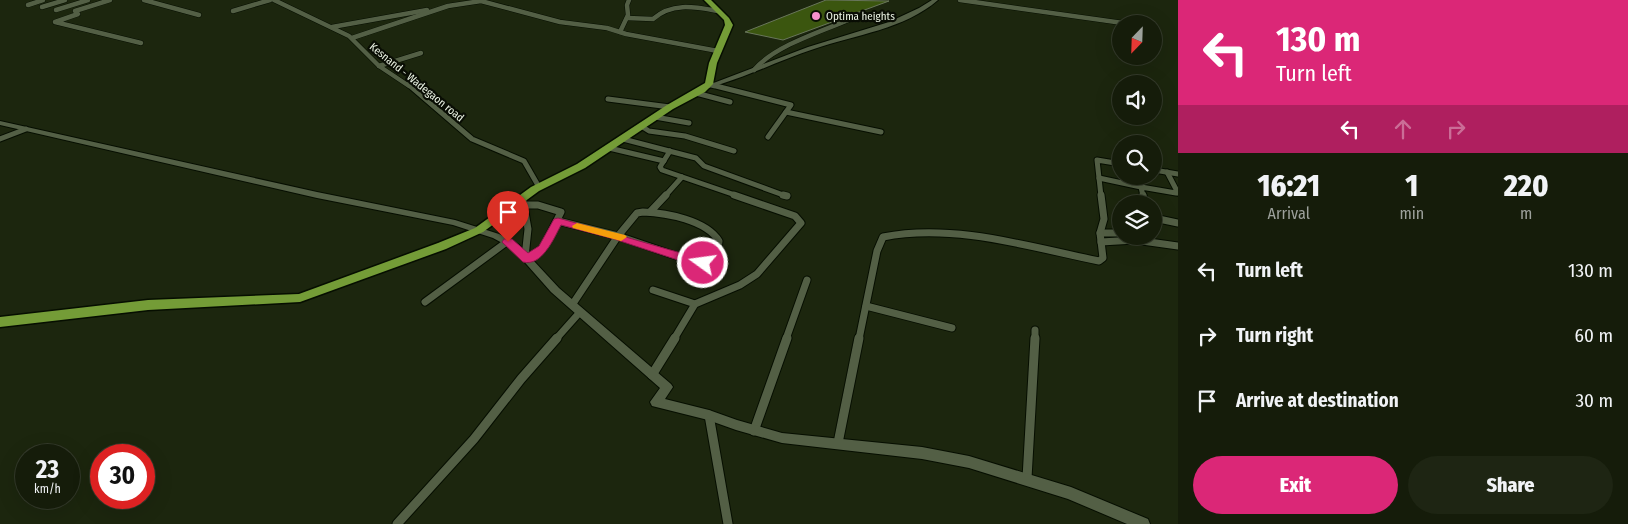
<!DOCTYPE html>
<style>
:root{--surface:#151c0a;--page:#1e2513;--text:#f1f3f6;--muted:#9da19c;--line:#343a2b;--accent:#db2777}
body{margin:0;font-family:"Fira Sans Condensed",sans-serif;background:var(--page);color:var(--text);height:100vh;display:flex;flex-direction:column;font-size:19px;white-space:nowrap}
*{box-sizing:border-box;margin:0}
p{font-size:16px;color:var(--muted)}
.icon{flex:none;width:28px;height:28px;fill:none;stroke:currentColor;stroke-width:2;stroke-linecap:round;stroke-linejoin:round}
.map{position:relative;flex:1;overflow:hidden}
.side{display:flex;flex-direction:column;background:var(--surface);width:450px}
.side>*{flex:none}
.top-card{background:#db2777;color:#fff;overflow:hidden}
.needle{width:32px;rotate:203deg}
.controls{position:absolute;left:1112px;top:15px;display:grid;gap:10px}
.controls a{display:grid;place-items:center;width:50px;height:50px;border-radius:50%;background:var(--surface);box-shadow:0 5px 20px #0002,0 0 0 1px var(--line);font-size:25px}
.speed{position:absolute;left:15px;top:444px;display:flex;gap:10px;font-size:25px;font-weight:700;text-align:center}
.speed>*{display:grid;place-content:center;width:65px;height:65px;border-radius:50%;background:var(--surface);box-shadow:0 5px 20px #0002,0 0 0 1px var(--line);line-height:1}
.speed small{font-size:12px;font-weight:400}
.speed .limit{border:8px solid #d22;background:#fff;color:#111}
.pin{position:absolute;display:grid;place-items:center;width:42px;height:42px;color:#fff;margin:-51px -21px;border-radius:50% 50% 50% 0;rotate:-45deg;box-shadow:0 0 5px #0007}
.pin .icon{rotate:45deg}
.me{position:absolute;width:55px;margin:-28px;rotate:284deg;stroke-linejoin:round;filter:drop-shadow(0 0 4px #0008)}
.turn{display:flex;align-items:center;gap:18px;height:105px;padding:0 15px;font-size:22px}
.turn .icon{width:65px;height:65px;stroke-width:2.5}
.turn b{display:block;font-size:35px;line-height:42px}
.lanes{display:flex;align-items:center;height:48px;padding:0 15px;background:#0003;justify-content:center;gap:25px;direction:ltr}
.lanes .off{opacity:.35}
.eta{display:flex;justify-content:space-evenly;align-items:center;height:85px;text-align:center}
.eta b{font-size:30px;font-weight:800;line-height:35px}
.button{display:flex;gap:10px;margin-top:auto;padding:10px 15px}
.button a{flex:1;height:58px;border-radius:30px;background:var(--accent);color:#fff;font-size:20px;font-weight:800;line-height:58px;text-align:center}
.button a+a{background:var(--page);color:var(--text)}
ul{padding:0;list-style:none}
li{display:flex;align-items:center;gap:15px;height:65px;padding:0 15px}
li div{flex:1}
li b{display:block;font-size:19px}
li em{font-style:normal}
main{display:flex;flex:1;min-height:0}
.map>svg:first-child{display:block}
.building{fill:#3b560f;stroke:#69765b}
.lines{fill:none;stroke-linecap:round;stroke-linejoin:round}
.street-far3-casing{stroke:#060e00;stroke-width:5.5}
.street-far2-casing{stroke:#060e00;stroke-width:7}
.street-far1-casing{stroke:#060e00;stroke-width:9}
.street-casing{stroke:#060e00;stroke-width:11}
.secondary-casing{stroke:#060e00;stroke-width:2}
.highway-casing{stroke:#060e00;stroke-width:3}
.street-far3{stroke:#535f45;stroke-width:4.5}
.street-far2{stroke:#535f45;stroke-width:5}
.street-far1{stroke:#535f45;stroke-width:7}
.street{stroke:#535f45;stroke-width:9}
.secondary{fill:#535f45;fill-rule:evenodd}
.highway{fill:#749c37;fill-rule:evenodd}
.route{fill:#db2777;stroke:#8e194d}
.slow{fill:#f59e0b}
.poi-dot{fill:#f790cd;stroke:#090d04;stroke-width:2}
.labels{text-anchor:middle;stroke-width:4.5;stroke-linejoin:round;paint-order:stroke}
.far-poi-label{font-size:11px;fill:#ecf4e5;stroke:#090d04;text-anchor:start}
.far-street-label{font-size:11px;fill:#ecf4e5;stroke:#090d04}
</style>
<main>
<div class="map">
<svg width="1178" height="524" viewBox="0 0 1178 524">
<rect width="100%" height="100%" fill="#1c260e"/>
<!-- building -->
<path class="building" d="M826,0L889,1L783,40L745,32Z"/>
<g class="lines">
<!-- street-far3 casing -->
<g class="street-far3-casing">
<g id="street-far3">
<path d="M110,0L75,11L78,14L55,22L141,43"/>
<path d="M144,0L199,15"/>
<path d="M274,0L349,36L379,66L409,86"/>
<path d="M960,0L1130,24"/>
<path d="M28,5L43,0"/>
<path d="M42,7L65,0"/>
<path d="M56,10L88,0"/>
<path d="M233,11L270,0"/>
<path d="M627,18L653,19C672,2 695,7 718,11"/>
<path d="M332,27L427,10"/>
<path d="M1154,27H1156"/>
<path d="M620,32L628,15L627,5L629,0"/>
<path d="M352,38L448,6L481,1L560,22L607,28L626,34L718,51"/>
<path d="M379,66L421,53"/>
<path d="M754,70C774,46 822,31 851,19"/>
<path d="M712,85L714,86"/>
</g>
</g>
<!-- street-far2 casing -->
<g class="street-far2-casing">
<g id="street-far2">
<path d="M408,84L472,139L524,161L539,187"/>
<path d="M712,85L791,105L768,137"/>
<path d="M696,93L730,102"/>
<path d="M608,99L670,107"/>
<path d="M786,112L881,132"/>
<path d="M655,117L689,123"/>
<path d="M641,126L649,131L685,136L734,151"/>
<path d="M0,139L26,129"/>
<path d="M623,139L696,158L704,166L786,196"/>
<path d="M609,148L664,161"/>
<path d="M670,151L660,167L662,170L738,196"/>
<path d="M1154,170L1178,174"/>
<path d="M1167,172L1178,193"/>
<path d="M1099,178L1141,187"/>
<path d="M665,196L682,177"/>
<path d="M1101,196L1097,160L1121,164"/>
<path d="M1143,196L1141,187L1176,193"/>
</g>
</g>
<!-- street-far1 casing -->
<g class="street-far1-casing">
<g id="street-far1">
<path d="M783,195L787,196"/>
<path d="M1143,195L1145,204"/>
<path d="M523,201L528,229L525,257"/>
<path d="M525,205H538L561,212L543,248L527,259"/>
<path d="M643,212C667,213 706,220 719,241L718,249L707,262L697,263L618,236L637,213Z"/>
<path d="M650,212L666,195"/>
<path d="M1154,218L1178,223"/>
<path d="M558,221L618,236"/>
<path d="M1100,233H1121"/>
<path d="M1101,242L1135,240L1178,246"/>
<path d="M653,290L695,304"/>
<path d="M425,302L508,241"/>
<path d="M572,305L618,236"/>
<path d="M866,306L952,328"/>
<path d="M556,339L580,312"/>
<path d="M674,339L695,304L740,285L757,274L801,223L795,216L734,195"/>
<path d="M786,339L807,280"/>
<path d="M859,339L877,251L883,237C954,223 1030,247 1099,261L1103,258L1100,233L1104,219L1101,195"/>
<path d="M1035,339V330"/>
</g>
</g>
<!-- street casing -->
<g class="street-casing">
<g id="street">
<path d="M652,375L675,338"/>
<path d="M709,415L728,524"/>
<path d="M754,431L787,338"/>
<path d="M838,443L859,338"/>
<path d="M1027,478L1035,338"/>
<path d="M397,524L474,439L521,379L557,338"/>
</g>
</g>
<!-- secondary casing -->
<g class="secondary-casing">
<g id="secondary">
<path d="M932,0H938C905,29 855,35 814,49C783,59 753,74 721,84L706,89L703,87L808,47L889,22L919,8Z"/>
<path d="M0,121L317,192L455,220L499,234L519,245L559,288L671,384L673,387L665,399L709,410L737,420L782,433L922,447L969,456L1071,487L1148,519L1150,524H1127L1068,499L969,468L922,459L782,443L736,430L708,420L652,406L650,402L660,388L551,292L513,249L493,238L453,225L317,198L0,125Z"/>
</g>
</g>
<!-- highway casing -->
<g class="highway-casing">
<path id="highway" d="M704,0H711L729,18L733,25L717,63L713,84L705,92L673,109L585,168L539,191L483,232L446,249L300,302L148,310L0,327V317L148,300L299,294L438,243L475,228L531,187L577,164L667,105L705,83L709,63L725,25L724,20Z"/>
</g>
<!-- street-far3 -->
<use href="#street-far3" class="street-far3"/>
<!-- street-far2 -->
<use href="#street-far2" class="street-far2"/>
<!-- street-far1 -->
<use href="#street-far1" class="street-far1"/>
<!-- street -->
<use href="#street" class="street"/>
<!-- secondary -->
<use href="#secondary" class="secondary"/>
<!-- highway -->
<use href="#highway" class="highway"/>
</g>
<!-- route -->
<path class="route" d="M558,218C608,231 657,247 707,260L709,263L703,266L690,264L614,239L561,225C554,238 542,267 523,262L502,242L504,239H512L528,253L539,246L554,219Z"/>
<!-- slow -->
<path class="slow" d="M577,223L625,235L627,237L621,241L573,228L572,226Z"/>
<!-- markers -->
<circle class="poi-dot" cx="816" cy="16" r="5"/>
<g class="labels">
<!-- far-poi labels -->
<g class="far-poi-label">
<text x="826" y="20">Optima heights</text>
</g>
<!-- far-street labels -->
<g class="far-street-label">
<text transform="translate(417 82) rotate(39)" y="4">Kesnand - Wadegaon road</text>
</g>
</g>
</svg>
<div class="controls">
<a><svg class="needle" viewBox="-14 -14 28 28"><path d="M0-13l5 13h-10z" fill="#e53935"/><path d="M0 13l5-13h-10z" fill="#9da19c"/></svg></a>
<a><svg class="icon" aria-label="sound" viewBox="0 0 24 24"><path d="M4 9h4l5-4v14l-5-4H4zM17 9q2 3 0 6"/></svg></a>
<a><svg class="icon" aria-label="search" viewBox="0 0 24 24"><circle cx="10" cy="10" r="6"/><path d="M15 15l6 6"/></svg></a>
<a><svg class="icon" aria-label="layers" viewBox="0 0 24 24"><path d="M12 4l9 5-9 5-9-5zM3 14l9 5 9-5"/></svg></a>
</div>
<div class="speed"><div>23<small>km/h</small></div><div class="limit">30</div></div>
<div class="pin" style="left:508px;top:242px;background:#d93025"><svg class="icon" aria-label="arrive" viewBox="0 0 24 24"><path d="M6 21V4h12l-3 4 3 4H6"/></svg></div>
<svg class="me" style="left:703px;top:263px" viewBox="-20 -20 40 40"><circle r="17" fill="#db2777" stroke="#fff" stroke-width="3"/><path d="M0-11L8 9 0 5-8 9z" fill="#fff"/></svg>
</div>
<section class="side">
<div class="top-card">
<div class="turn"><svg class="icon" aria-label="left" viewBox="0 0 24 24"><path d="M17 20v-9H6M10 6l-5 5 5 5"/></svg><div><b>130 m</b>Turn left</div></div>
<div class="lanes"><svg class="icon" aria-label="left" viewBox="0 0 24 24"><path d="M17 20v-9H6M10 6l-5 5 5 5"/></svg><svg class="icon off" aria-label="ahead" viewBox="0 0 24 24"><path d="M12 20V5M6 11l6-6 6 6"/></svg><svg class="icon off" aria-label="right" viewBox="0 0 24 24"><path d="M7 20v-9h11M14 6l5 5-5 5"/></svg></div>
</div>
<div class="eta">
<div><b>16:21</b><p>Arrival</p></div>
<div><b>1</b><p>min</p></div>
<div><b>220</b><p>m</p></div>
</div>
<ul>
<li><svg class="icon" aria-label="left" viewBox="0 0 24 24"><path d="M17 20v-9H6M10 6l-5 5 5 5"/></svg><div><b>Turn left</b></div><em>130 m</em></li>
<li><svg class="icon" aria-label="right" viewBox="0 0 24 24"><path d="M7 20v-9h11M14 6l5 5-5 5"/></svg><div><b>Turn right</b></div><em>60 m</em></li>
<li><svg class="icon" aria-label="arrive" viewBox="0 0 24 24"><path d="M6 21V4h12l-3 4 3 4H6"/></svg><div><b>Arrive at destination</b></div><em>30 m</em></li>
</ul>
<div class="button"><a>Exit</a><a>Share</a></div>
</section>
</main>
